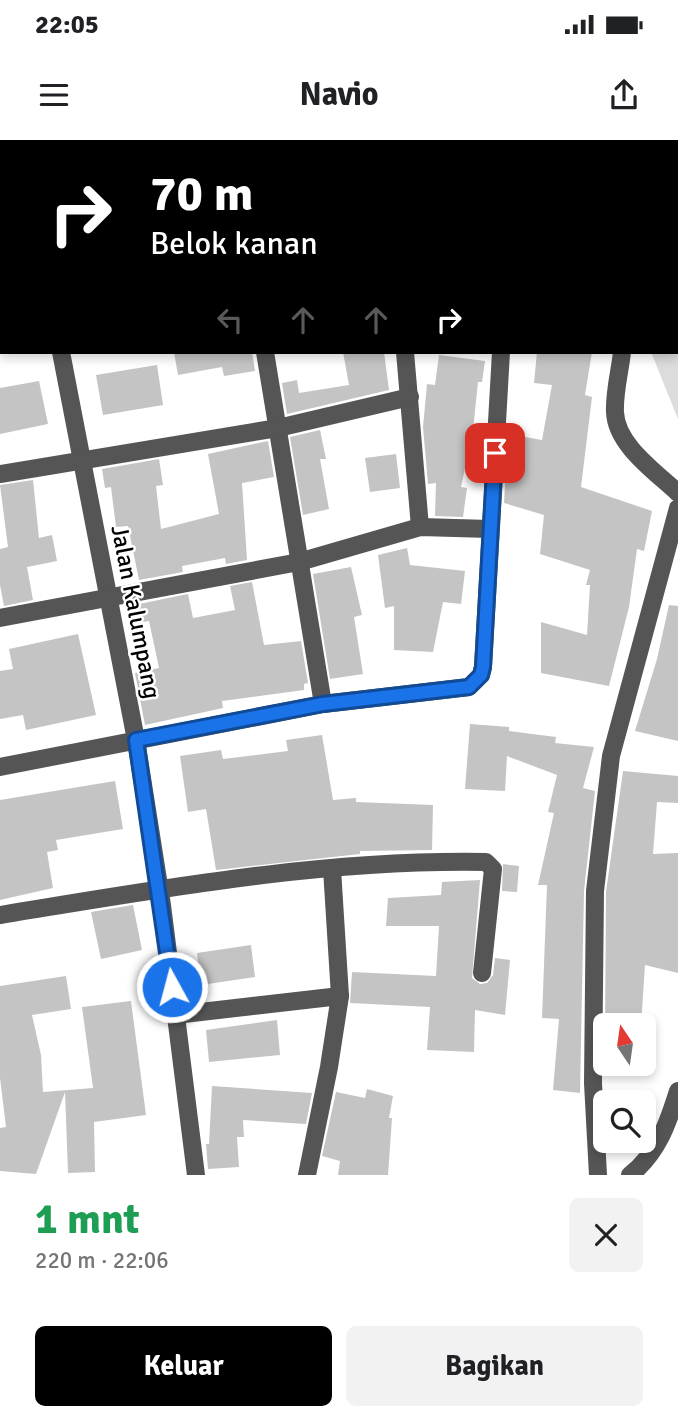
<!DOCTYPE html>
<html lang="id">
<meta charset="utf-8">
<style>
:root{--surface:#fff;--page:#f2f2f2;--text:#202124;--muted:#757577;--accent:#000}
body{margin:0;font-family:Signika,sans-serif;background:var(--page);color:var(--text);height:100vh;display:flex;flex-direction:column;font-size:26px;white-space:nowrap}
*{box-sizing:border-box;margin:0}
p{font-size:23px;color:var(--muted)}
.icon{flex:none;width:38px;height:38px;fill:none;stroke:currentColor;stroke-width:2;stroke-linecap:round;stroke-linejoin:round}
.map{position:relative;height:1035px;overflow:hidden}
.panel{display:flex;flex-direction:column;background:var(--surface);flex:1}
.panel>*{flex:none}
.banner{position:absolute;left:0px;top:0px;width:679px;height:214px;box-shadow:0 4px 10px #0003;background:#000;color:#fff;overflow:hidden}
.needle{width:46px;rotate:347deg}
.buttons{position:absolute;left:593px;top:873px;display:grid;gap:14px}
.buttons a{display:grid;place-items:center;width:63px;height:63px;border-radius:10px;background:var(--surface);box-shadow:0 4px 10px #0003;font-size:35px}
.pin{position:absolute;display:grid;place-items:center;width:60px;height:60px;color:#fff;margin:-30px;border-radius:14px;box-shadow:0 4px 10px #0006}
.me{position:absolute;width:77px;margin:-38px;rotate:353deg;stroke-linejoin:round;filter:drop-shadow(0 0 5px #0008)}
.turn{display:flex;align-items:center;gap:24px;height:147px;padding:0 35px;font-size:32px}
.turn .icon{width:91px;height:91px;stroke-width:2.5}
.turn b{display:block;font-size:49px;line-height:60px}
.lanes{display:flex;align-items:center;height:66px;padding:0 35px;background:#0003;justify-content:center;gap:35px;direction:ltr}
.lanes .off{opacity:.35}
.round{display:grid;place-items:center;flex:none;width:74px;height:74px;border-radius:10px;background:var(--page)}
.overview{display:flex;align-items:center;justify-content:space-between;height:119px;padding:0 35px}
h1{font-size:42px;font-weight:700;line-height:52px;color:#1e9e55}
.action{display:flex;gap:14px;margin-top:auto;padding:14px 35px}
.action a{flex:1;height:80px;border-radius:10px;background:var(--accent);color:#fff;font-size:28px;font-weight:700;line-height:80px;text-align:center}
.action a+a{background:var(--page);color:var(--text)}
.status{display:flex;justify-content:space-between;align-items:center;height:49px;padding:0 35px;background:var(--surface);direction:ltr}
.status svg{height:19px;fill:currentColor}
header{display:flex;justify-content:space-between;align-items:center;height:91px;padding:0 35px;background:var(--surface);font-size:32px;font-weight:700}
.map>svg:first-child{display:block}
.green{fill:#dcdcdc}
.building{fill:#c4c4c4}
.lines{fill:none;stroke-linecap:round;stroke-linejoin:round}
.path{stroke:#777;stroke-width:4.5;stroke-dasharray:2 3.5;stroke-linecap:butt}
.minor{stroke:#555;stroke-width:18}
.route-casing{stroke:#114b97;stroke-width:18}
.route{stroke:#1a73e8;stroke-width:12}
.labels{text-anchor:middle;stroke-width:5;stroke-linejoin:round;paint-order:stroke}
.street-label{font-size:24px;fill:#000;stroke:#fff}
</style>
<div class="status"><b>22:05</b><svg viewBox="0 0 49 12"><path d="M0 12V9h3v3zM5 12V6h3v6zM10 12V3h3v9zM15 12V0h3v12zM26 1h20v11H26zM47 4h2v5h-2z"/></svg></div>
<header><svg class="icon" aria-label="menu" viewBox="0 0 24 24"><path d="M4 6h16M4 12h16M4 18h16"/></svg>Navio<svg class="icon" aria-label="share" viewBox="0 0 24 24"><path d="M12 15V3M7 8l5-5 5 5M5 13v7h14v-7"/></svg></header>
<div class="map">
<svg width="678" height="1035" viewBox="0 0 678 1035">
<rect width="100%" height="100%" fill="#fff"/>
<!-- green -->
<path class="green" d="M678,204V279L651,212H677Z"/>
<!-- building -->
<g class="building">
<path d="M174,212H252L255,231L224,236L222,227L178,235Z"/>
<path d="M343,212H384L389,250L287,274L282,243L297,240L299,253L349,245Z"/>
<path d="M537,212H592L585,255L592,257L581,347L652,371L644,411L637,409L629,467L609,546L541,533V482L587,495L590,445H586L590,430L540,414L544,375L504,363L508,294L542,300L552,245L534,243Z"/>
<path d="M439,215L485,221L482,242H478L473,290L461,347L467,348L463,377L435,376L436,343L428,344L423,287L427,244L435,245Z"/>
<path d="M157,225L163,265L103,275L96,235Z"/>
<path d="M39,241L48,284L0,294V248Z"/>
<path d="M320,290L326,319H320L329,369L303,375L290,297Z"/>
<path d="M268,301L274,337L242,343L247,420L226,424L225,418L182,426L183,432L139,440L128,386L116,387L111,347L105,348L102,329L159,319L163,345L156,346L161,389L219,374L208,314Z"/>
<path d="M396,314L400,348L370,352L365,318Z"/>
<path d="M33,340L39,398L52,395L57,421L27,427L33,460L4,466L0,445V409L8,407L0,345Z"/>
<path d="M407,408L410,425L465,431L461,464L443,462L433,512L394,510V466L385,468L378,415Z"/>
<path d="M351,427L362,475L354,477L363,534L330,539L313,434Z"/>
<path d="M252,442L264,505L301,501L308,543L304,544V550L222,561L223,568L145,585L135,533L159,528L149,481L143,482L139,464L188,454L193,478L235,470L230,446Z"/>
<path d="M669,465L678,466V601L635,591L657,519Z"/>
<path d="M78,494L96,575L26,590L23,575L0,579V531L13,529L9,509Z"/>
<path d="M470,584L509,587V591L556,597L555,603L594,607L583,648L595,651L584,751L580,953L553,950L559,879L542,878L547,745H538L554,673L548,672L557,635L507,616L505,651L465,649Z"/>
<path d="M322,595L333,660L356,658V662L433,665L432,710L360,711V714L216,730L206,669L188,672L180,616L221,610L223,619L288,611L286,600Z"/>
<path d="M623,631L678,636V663L657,662L653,714L678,713V833L645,825L641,886H606V900H605L606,752Z"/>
<path d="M115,641L123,689L56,700L58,710L47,712L53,748L0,760V660Z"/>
<path d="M503,724L519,726L517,752L502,751Z"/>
<path d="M480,740L472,838L480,844L487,843L493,835L495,818L510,820L505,875L475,870L474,912L427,910L430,867L350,863L352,832L436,836L439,786H386L388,758L441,755L442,742Z"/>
<path d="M133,765L142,810L101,819L91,772Z"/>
<path d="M251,805L255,837L201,845L197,813Z"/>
<path d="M66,836L71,869L32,875L41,915L43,952L93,948L82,867L131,861L146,975L94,982L95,1032L68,1033L65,952L36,1034L0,1031V988L6,987L0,938V846Z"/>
<path d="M277,880L280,915L209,922L206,890Z"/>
<path d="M212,946L312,953L306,984L243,980L244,997H237L239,1027L208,1029L206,1004H209Z"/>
<path d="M367,949L393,956L389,978H392L388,1035H338L340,1021L322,1016L336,952L365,958Z"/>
</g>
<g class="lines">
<!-- path -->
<path class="path" d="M0,190H2"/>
<!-- minor -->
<g class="minor">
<path d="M22,0V2"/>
<path d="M227,0L228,2"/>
<path d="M387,0V2"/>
<path d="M515,2V0"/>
<path d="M647,2L648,0"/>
<path d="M0,50H2"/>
<path d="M61,212L136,600L162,765L196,1035"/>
<path d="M265,212L323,564"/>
<path d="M405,212L420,387"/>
<path d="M622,212C620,231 614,253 615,272C616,305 656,332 678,353"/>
<path d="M0,334L278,288L410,257"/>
<path d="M0,478L299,422L420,387L490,389"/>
<path d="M0,627L323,564L469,547L481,535L483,527L501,212"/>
<path d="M0,775C160,749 324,719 486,722L493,729L482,833"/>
<path d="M175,875L340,856"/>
<path d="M307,1035L329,927L340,856L332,729"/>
<path d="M598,1035L593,943L595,751L611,616L678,368"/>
<path d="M630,1035C658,1013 668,983 678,951"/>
</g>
</g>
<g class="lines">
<!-- route casing -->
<g class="route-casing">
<path id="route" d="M172,847L136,600L323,564L469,547L481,535L483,527L495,313"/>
</g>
<!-- route -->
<use href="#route" class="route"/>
</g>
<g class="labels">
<!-- street labels -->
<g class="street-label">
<text transform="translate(136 472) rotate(79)" y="8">Jalan Kalumpang</text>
</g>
</g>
</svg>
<div class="buttons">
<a><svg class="needle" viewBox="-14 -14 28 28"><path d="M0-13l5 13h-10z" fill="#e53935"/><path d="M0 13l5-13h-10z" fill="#757577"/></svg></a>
<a><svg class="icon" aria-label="search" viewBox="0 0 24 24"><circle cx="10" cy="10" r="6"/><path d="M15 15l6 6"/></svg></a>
</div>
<div class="pin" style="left:495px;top:313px;background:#d93025"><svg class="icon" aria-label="arrive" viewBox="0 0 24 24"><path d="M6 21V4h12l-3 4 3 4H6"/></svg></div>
<svg class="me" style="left:172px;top:847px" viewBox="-20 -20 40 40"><circle r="17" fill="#1a73e8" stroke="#fff" stroke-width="3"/><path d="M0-11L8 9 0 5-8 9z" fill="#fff"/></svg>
<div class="banner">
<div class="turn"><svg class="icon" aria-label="right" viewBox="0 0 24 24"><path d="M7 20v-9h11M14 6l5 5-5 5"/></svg><div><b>70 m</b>Belok kanan</div></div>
<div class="lanes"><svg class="icon off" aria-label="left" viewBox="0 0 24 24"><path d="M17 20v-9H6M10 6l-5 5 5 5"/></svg><svg class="icon off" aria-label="ahead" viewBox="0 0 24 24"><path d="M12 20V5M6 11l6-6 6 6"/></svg><svg class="icon off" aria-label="ahead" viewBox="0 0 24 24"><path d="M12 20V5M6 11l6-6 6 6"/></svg><svg class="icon" aria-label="right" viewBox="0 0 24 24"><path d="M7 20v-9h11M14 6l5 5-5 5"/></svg></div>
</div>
</div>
<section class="panel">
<div class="overview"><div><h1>1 mnt</h1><p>220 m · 22:06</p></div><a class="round"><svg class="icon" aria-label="close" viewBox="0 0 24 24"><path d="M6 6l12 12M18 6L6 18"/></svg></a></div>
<div class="action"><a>Keluar</a><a>Bagikan</a></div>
</section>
